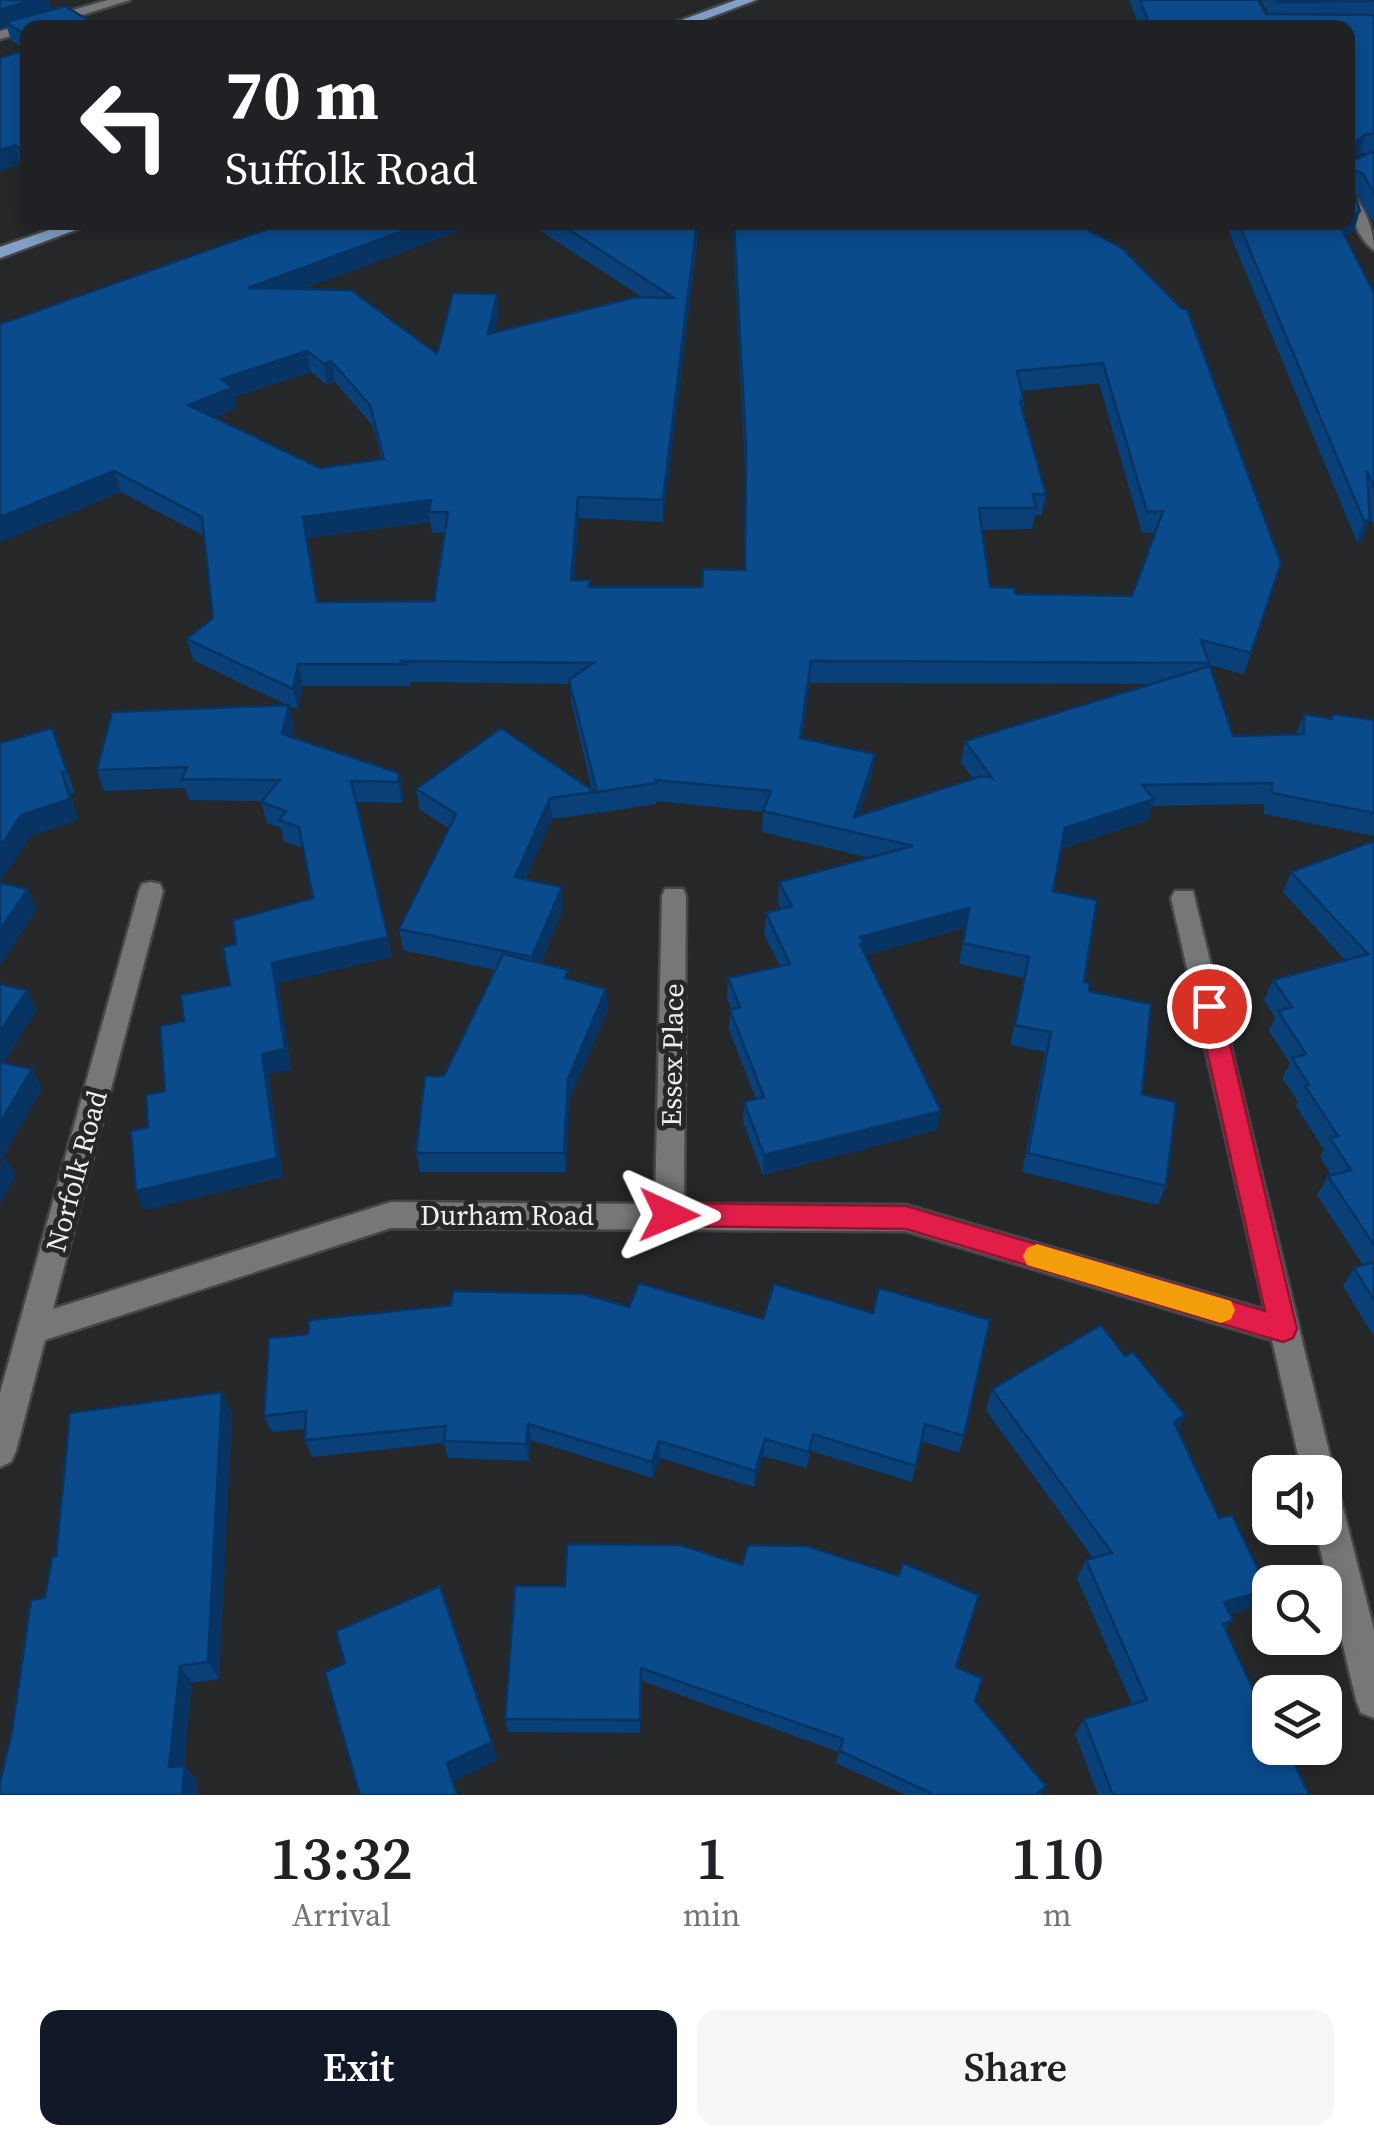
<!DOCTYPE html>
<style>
:root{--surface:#fff;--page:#f6f6f6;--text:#202124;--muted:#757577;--accent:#111827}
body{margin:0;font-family:"Source Serif 4",serif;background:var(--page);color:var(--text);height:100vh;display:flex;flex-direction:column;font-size:38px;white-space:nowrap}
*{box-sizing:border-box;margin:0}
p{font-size:32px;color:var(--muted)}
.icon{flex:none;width:55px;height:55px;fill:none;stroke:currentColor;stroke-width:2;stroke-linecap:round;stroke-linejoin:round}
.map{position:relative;height:1795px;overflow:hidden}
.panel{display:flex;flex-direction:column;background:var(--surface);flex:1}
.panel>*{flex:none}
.banner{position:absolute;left:20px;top:20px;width:1335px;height:210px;border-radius:20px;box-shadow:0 5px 15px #0003;background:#202124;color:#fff;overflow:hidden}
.tools{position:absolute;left:1252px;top:1455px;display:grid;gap:20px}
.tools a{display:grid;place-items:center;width:90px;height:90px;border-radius:20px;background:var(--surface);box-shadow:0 5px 15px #0003;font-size:50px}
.pin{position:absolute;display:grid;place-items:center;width:85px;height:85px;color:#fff;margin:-42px;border:5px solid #fff;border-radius:50%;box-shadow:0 2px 10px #0007}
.me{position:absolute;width:110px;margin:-55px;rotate:91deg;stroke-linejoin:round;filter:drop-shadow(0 0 8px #0008)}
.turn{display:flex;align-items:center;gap:35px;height:210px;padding:0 40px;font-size:45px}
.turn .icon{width:130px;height:130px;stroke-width:2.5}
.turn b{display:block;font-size:70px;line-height:85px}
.eta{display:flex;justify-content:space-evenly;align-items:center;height:170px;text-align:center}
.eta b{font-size:60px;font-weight:600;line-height:70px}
.action{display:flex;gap:20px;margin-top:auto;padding:20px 40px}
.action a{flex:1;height:115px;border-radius:20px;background:var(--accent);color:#fff;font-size:40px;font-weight:600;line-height:115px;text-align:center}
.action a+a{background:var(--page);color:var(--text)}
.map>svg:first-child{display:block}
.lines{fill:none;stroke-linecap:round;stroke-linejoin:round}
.service-casing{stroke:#444647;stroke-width:5}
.minor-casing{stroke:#444647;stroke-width:5}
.primary-casing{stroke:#444647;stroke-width:5}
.service{fill:#757779;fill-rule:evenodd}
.minor{fill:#757779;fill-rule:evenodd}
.primary{fill:#82a0c5;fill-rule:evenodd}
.wall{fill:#094078;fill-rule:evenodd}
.shaded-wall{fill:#073462}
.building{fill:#0a4b8c;stroke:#073462;stroke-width:2.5;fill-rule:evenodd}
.route{fill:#e11d48;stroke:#92132f;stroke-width:2.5}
.slow{fill:#f59e0b}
.labels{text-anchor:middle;stroke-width:10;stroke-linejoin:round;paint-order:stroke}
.street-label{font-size:28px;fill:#eeeff0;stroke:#252729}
</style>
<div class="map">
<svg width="1374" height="1795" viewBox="0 0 1374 1795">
<rect width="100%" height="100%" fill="#252729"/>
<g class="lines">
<!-- service casing -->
<g class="service-casing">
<path id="service" d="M1348,191C1364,202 1374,231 1374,250C1358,240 1347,209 1348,191Z"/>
</g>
<!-- minor casing -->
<g class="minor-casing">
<g id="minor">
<path d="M108,0H130L41,28H28V31L0,39V31Z"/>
<path d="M151,882L160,884L163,891L53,1309L391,1202L655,1204L662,896L665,889H683L686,896L684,1204L906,1205L1265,1310L1171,898L1175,891H1193L1334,1472L1327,1484L1337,1489L1341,1500L1374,1630V1718L1361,1713L1356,1700L1315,1528H1325V1472H1302L1272,1340L906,1231L391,1228L45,1340L16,1451L11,1462L0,1467V1393L139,891L142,884Z"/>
</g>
</g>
<!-- primary casing -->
<g class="primary-casing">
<g id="primary">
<path d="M736,0H756L682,28H660Z"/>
<path d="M72,222H97L0,258V247Z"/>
</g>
</g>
<!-- service -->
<use href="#service" class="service"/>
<!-- minor -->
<use href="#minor" class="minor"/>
<!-- primary -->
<use href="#primary" class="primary"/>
</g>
<!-- wall -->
<g class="wall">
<path d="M0,0L28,28V166L24,167L20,164L0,171V58L26,50L11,40L7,27L0,29Z"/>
<path d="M1129,0H1258L1266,14H1269L1261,0H1374V220L1372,221L1357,194L1353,192L1354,231L1345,236L1374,293V527L1369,516L1362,541L1357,542L1225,222H1348V28H1140ZM1360,153H1369L1356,159L1353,158Z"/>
<path d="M287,222H483L303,289L437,354L499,314L495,332L642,297L527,222H1072L1281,563L1244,674L1209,665L1208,667L1233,736L1296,734L1304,714L1330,718L1332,714L1374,720V836L1264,814V804L1152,806L1148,820L1061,849L1053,891L1084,982L1142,1094L1166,1186L1158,1205L1022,1172L1045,1052L1010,1045L1024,978L959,964L965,928L866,955L937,1130L763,1175L743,1122L744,1102L756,1099L729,1030L730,1010L732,1009L727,999L728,978L780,966L764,934L766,913L781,909L778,902L779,882L870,858L762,832L763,812L656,801V804L598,813L596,806L597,813L552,819L525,880L562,887L563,908L541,963L570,979L608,1009L570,1098L566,1172H420L416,1153L444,1076L495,970L403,950L399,929L449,828L420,810L416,789L592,790L571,701L570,684L410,682L411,686H303L298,710L289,706L294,726L292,737L399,773L403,794L402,803L356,802L392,957L278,983L291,1069L268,1074L283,1177L144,1210L136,1191L148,1127L165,1091L184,1021L230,985L236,944L313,898L303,848L284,841L281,828L267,823L261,802L262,801L189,800L185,788L104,791L97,770L287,705L193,660L187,639L213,618L204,536L121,492L0,542ZM699,227L733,228L745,470L744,570L702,587H590V580H574L579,518L663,522ZM311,372L327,385L335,382L373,426L382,460L320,468L214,417L237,408L234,397ZM1099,383L1142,533H1155L1132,596L1016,594L990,587L982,530L1032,529L1035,515H1042L1046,494L1023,409L1024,401L1022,391ZM430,522L432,533H445L434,601L318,602L307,538ZM810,683L1150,684L965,741L961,762L973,779L859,815L872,775L802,739Z"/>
<path d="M52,728L75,793H70L78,820L30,836L0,882Z"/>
<path d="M1374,841V1337L1343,1286L1354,1268L1363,1265L1317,1195L1328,1176L1331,1175L1320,1157L1324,1150L1296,1106L1298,1102L1282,1078L1290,1063L1269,1031L1275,1017L1264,1000L1273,980L1345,960L1283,892L1291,872Z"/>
<path d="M583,1294L964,1436L959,1453L921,1441L912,1482L811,1451L806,1468L763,1456L754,1487L660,1458L653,1478L531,1440L529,1461L448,1458L444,1443L312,1457L305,1440V1429L272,1432L264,1416L308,1334Z"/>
<path d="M1125,1356L1185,1415L1178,1430L1255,1607L1230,1614L1226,1630L1261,1707L1309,1795H1098L1075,1734L1084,1719L1132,1704L1077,1578L1086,1560L1093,1558L986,1410L992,1389Z"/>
<path d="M222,1392L232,1414L219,1679L192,1683L184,1766L198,1781L197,1795L45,1598L56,1556Z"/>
<path d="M515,1586L956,1667L975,1701L1046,1786L1040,1795H906L836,1763L839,1752L642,1681L640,1733L508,1732L505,1719Z"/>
</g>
<!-- shaded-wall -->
<g class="shaded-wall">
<path d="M30,0H49L52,12L6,22L7,27L0,29V10Z"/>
<path d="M1366,134L1360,153L1348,162L1352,144Z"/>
<path d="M15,145L20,164L0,171V150Z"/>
<path d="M28,146V166L24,167L18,148Z"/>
<path d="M1360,211L1354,231L1332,242L1338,223L1348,222V218Z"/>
<path d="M427,222H483L252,308L248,288Z"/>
<path d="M697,222H699L663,522V500Z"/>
<path d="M497,294L499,314L490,355L488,334Z"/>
<path d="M307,351L311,372L234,397L237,408L193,426L188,405L222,379Z"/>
<path d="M331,361L335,382L327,385L324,364Z"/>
<path d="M114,471L121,492L0,542V517Z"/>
<path d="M578,497L579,518L572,601L571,580Z"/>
<path d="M431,500L429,512L430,522L307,538L321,623L303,517Z"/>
<path d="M1370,520L1362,541L1357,542L1364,521Z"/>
<path d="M811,661L810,683L798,760L800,738Z"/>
<path d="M298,664L303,686L298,710L293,689Z"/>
<path d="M289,705L294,726L288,755L282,734Z"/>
<path d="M875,754L872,775L854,832V817Z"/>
<path d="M62,772L78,820L30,836L0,882V847L21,815Z"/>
<path d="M399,773L403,794L402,803L398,782Z"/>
<path d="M550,798L552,819L517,898L515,877Z"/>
<path d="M1154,799L1148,820L1060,849L1065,828Z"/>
<path d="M562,887L563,908L534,978L532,957Z"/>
<path d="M28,889L37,909L0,966V930Z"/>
<path d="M969,908L965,928L862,956L860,937Z"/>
<path d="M388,937L392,957L278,983L291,1069L268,1074L283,1177L144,1210L136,1191L272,963Z"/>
<path d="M606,989L608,1009L570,1098L566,1172L564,1153L568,1079Z"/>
<path d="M27,990L37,1010L0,1069V1032Z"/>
<path d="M32,1069L42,1089L0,1162V1123Z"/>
<path d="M941,1111L937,1130L763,1175L764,1155Z"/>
<path d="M5,1156L16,1175L0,1204V1165Z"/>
<path d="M222,1392L232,1414L219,1679L208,1662Z"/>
<path d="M1185,1415L1175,1435L1174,1422Z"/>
<path d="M528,1424L531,1440L529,1461L526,1444Z"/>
<path d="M765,1439L763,1456L754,1487L755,1471Z"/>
<path d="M659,1441L660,1458L653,1478L652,1462Z"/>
<path d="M1268,1590L1255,1607L1212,1620L1224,1602Z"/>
<path d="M180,1666L192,1683L182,1783L169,1767Z"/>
<path d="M641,1668L642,1681L640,1733V1720Z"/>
<path d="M492,1742L498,1760L454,1781L459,1795H457L447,1763Z"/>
<path d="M185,1766L198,1781L197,1795H182Z"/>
</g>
<!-- building -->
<g class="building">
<path d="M0,0H30L0,10Z"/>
<path d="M1140,0H1258L1266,14L1374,15V134H1366L1352,144L1350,156L1356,159L1374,151V194L1363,174L1351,169L1352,188L1360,211L1348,218V28H1151Z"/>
<path d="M1276,0H1374V1L1278,2Z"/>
<path d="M65,6L101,28H28V37L6,22Z"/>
<path d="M837,22L886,24L894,28H821Z"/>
<path d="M145,23L152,28H128Z"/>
<path d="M28,49V146L18,148L15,145L0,150V58Z"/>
<path d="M287,222H427L248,288L351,290L437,354L453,293L497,294L488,334L636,297L674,298L557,222H697L663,500L578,497L571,580H590L589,587H702L703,569L745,570L746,448L734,222H1072L1122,248L1182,309H1187L1281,563L1251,653L1201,640L1209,663L811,661L800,738L875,754L854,817L982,776L992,778L965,741L1210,666L1233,736L1304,734V714L1332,719V714L1374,720V813L1272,793V783L1142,785L1154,799L1065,828L1053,891L1097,900L1084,982L1090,983L1089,991L1151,1004L1142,1094L1176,1102L1166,1186L1028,1153L1051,1032L1015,1025L1029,957L963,943L969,908L860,937L864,943L860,944L941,1111L764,1155L744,1102L764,1097L730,1010L740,1007L728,978L790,964L766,913L792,906L779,882L913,846L763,811L771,791L655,780L656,783L597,792L569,680L593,663L402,661L407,664H298L293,689L187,639L213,618L202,517L114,471L0,517V324ZM307,351L324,364L331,361L370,405L384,459L320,468L188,405L232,388L222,379ZM1103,363L1147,512L1163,511L1132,596L1016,594L1015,588L990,587L979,508H1036L1033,494H1046L1020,401H1024L1017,371ZM431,500L429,512H448L434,601L317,602L303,517Z"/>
<path d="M1238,222H1338L1374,293V488L1367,471L1370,520L1364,521Z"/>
<path d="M289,705L282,734L399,773L398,782L351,781L388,937L272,963L285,1049L262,1054L277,1158L136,1191L131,1131L148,1127L146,1095L165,1091L160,1026L184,1021L181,995L230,985L223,947L236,944L233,920L313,898L299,827L279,820L286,811L261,802L280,780L182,779L187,767L97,770L112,712Z"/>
<path d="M52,728L67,772H62L70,799L21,815L0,847V743Z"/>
<path d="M501,728L595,792L550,798L515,877L562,887L532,957L399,929L456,814L416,789Z"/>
<path d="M1374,841V1245L1328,1176L1351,1170L1330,1138L1338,1136L1305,1086L1309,1085L1292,1058L1306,1054L1278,1011L1292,1007L1273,980L1368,954L1291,872Z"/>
<path d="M0,883L28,889L0,930Z"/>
<path d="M503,954L569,970L565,978L606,989L568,1079L564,1153H416L425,1076H444Z"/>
<path d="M0,984L27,990L0,1032Z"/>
<path d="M0,1062L32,1069L0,1123Z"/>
<path d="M1374,1262V1300L1354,1268Z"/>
<path d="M639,1283L763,1319L774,1284L873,1313L879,1288L990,1320L964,1436L925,1424L916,1466L813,1434L809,1452L765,1439L755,1471L659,1441L652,1462L528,1424L526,1444L444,1441L446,1426L305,1440L306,1411L264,1416L269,1338L308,1334L309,1320L451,1305L453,1291L583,1294L629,1307Z"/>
<path d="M1101,1325L1125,1356L1133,1352L1185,1415L1174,1422L1219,1518L1232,1515L1268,1590L1224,1602L1233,1620L1223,1624L1261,1707L1267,1705L1270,1713V1748H1287L1309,1795H1113L1084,1719L1147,1700L1086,1560L1112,1553L992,1389Z"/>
<path d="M222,1392L208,1662L180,1666L169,1767L185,1766L182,1795H0V1782L12,1731L31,1600L45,1598L52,1557L56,1556L70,1413Z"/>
<path d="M567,1544L681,1545L742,1565L748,1545L807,1546L899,1576L903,1563L979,1595L956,1667L982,1678L975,1701L1046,1786L1036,1795H932L929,1792L840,1751L843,1739L641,1668L640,1720L505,1719L515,1586H565Z"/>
<path d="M440,1586L492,1742L447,1763L457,1795H360L325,1672L345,1663L336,1631Z"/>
</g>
<!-- route -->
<path class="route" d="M1209,996L1217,999L1221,1006L1297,1329L1293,1338L1283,1342L906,1229L669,1226L660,1223L656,1215L660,1207L669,1203L906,1206L1265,1311L1197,1006L1200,999Z"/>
<!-- slow -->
<path class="slow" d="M1037,1244L1221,1298L1231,1301L1235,1310L1231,1319L1221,1323L1037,1268L1027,1265L1023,1256L1027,1248Z"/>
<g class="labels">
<!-- street labels -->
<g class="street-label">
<text transform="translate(672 1055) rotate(-89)" y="10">Essex Place</text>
<text transform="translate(76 1171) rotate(-75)" y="10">Norfolk Road</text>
<text x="507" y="1225">Durham Road</text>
</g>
</g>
</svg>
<div class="tools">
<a><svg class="icon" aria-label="sound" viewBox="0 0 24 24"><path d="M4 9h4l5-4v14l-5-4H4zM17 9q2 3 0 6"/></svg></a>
<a><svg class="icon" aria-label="search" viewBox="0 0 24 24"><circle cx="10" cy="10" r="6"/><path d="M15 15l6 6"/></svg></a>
<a><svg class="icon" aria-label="layers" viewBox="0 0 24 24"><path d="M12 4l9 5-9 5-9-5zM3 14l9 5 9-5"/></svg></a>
</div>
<div class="pin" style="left:1209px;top:1006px;background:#d93025"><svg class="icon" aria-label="arrive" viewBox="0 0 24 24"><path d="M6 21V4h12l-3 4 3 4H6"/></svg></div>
<svg class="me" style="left:669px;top:1215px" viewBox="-20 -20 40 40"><path d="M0-17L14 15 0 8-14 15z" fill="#e11d48" stroke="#fff" stroke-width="4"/></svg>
<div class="banner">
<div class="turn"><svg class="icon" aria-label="left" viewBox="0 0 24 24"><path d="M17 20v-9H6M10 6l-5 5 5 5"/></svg><div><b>70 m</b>Suffolk Road</div></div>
</div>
</div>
<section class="panel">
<div class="eta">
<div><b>13:32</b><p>Arrival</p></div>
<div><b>1</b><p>min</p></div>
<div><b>110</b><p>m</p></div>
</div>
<div class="action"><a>Exit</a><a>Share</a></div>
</section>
